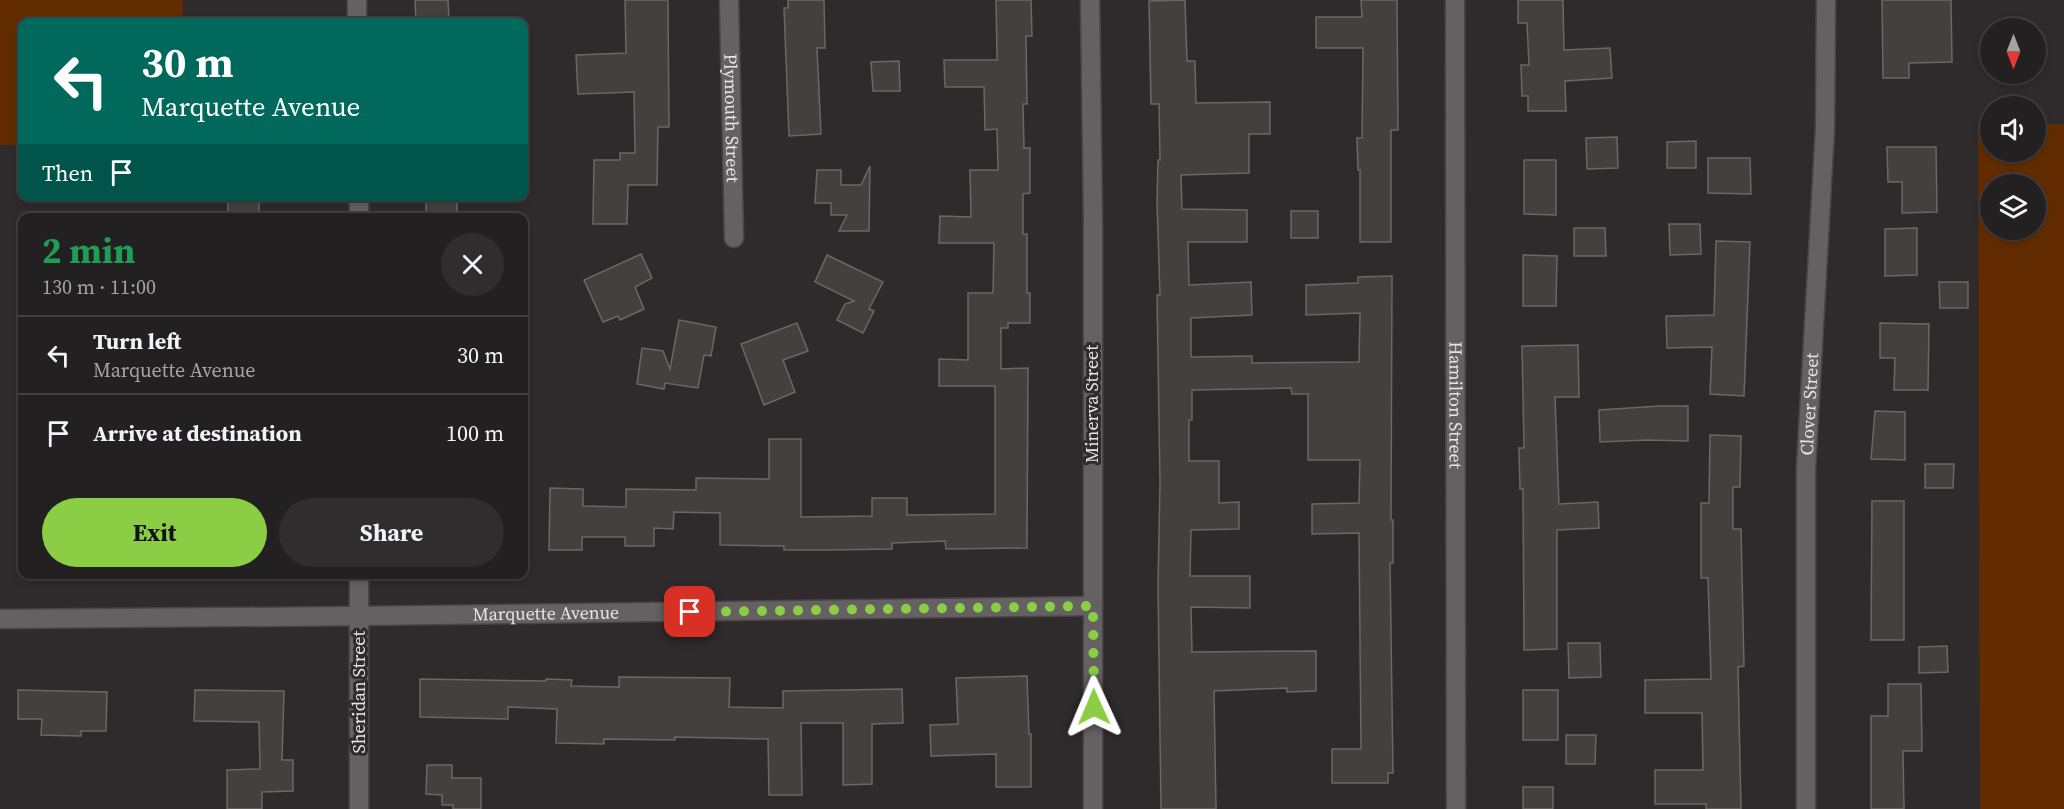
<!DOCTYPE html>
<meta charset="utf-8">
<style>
:root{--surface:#232021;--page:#2f2d2e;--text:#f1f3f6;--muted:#a3a3a5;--line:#403e3f;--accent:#8bce46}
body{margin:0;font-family:"Source Serif 4",serif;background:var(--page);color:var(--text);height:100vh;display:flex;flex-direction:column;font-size:22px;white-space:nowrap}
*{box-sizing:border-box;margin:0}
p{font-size:20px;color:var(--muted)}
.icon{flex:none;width:33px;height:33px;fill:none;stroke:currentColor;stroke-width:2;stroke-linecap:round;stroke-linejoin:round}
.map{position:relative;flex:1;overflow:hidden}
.drawer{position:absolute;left:18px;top:213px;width:510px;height:366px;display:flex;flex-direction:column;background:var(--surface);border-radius:12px;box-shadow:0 3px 9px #0003,0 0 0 2px var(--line)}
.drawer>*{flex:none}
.hud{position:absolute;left:18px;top:18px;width:510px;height:183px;border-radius:12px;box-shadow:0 3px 9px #0003,0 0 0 2px var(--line);background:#00695c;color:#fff;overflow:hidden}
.needle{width:39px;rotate:180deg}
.tools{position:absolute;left:1980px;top:18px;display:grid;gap:12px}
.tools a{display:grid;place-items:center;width:66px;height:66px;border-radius:50%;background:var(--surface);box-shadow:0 3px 9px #0003,0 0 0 2px var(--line);font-size:30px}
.pin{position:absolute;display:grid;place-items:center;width:51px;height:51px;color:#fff;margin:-26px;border-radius:12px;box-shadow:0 3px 9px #0006}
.me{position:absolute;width:66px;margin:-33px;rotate:359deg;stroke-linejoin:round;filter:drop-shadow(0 0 4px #0008)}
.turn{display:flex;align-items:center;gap:21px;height:126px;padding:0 24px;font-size:27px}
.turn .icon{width:78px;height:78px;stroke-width:2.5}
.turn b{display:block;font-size:42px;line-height:51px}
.then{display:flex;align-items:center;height:57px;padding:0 24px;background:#0003;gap:12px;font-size:22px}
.round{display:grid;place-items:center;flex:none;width:63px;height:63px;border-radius:32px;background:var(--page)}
.head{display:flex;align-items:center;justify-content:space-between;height:102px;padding:0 24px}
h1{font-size:36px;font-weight:700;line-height:45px;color:#1e9e55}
.action{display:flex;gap:12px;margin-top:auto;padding:12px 24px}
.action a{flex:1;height:69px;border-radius:36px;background:var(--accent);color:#111;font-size:24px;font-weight:700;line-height:69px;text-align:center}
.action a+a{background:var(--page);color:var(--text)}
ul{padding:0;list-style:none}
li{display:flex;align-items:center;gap:18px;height:78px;padding:0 24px;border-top:2px solid var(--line)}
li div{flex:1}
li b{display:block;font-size:22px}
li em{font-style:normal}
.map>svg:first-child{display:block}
.green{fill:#622c00;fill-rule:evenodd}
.building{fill:#444040;stroke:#6b6766;stroke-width:1.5}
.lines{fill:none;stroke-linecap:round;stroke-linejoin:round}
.minor-casing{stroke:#494647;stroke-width:21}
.minor{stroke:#656162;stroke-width:18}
.route{stroke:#8bce46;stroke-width:10;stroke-dasharray:0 18}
.labels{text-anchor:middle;stroke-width:6;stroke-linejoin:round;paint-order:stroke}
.street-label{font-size:18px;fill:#e7e4e5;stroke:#2f2b2c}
</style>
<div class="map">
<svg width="2064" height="809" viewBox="0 0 2064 809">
<rect width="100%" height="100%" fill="#2f2b2c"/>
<!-- green -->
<g class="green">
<path d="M0,0H183V22H22V145H0Z"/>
<path d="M1978,123H1990V152H2036V124H2064V809H1980ZM1990,184H2036V230H1990Z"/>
</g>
<!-- building -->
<g class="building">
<path d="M415,0H448L449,22H416Z"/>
<path d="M625,0H668L669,127H658L657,185H628L627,224H593L594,160H620V153H635L634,92L578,94L576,55L626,53Z"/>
<path d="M788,0H824L825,48H817L821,134L789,136L784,8H788Z"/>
<path d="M996,0H1031L1032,36H1026L1027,104H1023L1024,148H1030V193L1023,194V234H1027V293H1030V323H1008V328H1001V369L1028,368L1027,548L946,549L945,541L892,543V549L829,550H784V546L720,545V513L674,512L673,529L654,528V546H625V537H582V550H549L550,488L583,489V506L626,507V489L696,490V478L769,479V439H801V517L872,516V498H907V515L995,514V386H939V359L968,360V293H993L994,243H939L940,216L971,217L970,170H998L997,129L985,130L984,87H945L944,60H997Z"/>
<path d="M1185,0L1187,61H1195L1196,103L1270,102V134H1249V173L1181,175L1182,209L1247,210V242H1188L1189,285L1251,282L1252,315L1191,318V357L1252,356V363L1359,362L1360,313L1306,315V285L1358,283V277L1392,276L1391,520H1393V563H1390L1393,773H1388V783H1332V749H1361L1359,533L1312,534V504L1359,503L1360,460H1308V394H1292L1291,388L1192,390V420H1189V461H1219V503L1239,502V529L1191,530L1190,576H1250V608L1191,607L1192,652L1316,651V691L1287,692V688L1214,691L1216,809H1161L1158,586L1160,483L1157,295H1160L1157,202L1158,160H1160L1159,104H1151L1149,1Z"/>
<path d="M1361,0H1397L1398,130H1391V242H1360V170H1358L1357,138H1362L1363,48H1316V17H1362Z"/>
<path d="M1518,0H1563L1564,50L1610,48L1612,78L1565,81L1566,111H1528V96H1522L1521,65H1529L1527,23H1518Z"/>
<path d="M1882,0H1951L1952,62L1909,63V78H1883Z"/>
<path d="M899,61L900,91H873L871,62Z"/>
<path d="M1617,137L1618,168L1587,169L1586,138Z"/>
<path d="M1696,141V168H1667V142Z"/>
<path d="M1887,147H1936L1937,212L1902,213V182H1888Z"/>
<path d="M1708,158H1750L1751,194L1708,193Z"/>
<path d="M1524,160H1556V215L1524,214Z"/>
<path d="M870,166L869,231H839L847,215H831V203H815L817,170H841V185H861Z"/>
<rect x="228" y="196" width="31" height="22"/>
<rect x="426" y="196" width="31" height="22"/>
<rect x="1291" y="211" width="27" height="27"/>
<path d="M1669,224H1700L1701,254L1670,255Z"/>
<path d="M1574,228H1605L1606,256H1574Z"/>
<path d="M1917,228V275L1885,276V229Z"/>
<path d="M1716,241L1750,242L1744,396L1710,394L1712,347L1667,348L1666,316L1714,315Z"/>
<path d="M641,254L652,278L635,287L644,309L620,320L618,316L603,322L584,280Z"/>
<path d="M827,255L883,282L869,309L874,311L863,333L837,320L845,304L854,301L815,282Z"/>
<path d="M1523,255L1557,256L1556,306H1523Z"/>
<path d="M1939,282H1968V308H1940Z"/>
<path d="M679,320L716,327L711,356L704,355L698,388L665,383L664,389L637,384L642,348L663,351L670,369Z"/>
<path d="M797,323L808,351L783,360L795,392L764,405L741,344Z"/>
<path d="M1880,323L1929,324L1928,390H1894L1895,358H1880Z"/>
<path d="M1578,345L1579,397H1555L1559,504L1598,502L1599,528L1557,530V649L1524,650L1523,489H1520L1519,448H1524L1522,346Z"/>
<path d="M1659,406H1688V441L1647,440L1600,442L1599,410Z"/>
<path d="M1875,411L1905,412V460L1871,459Z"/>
<path d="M1710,435L1741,436L1740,487H1733V529H1741L1744,666L1738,667L1741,809H1706V804H1655V770H1703L1702,713H1645V680L1711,679L1708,578H1701V503H1709Z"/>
<path d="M1925,464H1954L1953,488H1925Z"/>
<path d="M1872,501H1904V640H1871Z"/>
<path d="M1568,643H1600L1601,677L1569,678Z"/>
<path d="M1947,646L1948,672L1919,673V647Z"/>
<path d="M1027,676L1029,734H1031V787H996V754L931,756L930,725L958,724L956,678Z"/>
<path d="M619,677L730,678L729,707L783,708V691L902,689L903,723L872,724V784L843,785V723H801L802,795H769L768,739L675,737V740L604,739V744L556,743L557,709L508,707V719L420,717V679L546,681V679L572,680L571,686L619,687Z"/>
<path d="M1888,684H1921L1922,751H1903L1904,809H1871V716H1888Z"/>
<path d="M18,690L107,692L106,731H81V736L41,735L42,719H18Z"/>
<path d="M195,690L284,691L282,760H293V791L262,792V809H227V770L260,769L259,722L194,721Z"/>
<rect x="1523" y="690" width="35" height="50"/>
<path d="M1566,735H1596L1595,764H1566Z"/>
<path d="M427,765H452V778H481V809H453V805H442V795L426,794Z"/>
<rect x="1523" y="787" width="30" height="22"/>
</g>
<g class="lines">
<!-- minor casing -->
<g class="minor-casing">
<g id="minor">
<path d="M357,0V22"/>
<path id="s1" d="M729,0L734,238"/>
<path d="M1090,0L1093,223V809"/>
<path id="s2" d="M1455,0L1456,809"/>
<path d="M359,196V218"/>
<path id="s3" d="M0,619L359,616L1093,606"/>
<path d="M359,809V574"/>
<path id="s4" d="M1806,809V468L1825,128L1826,0"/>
</g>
</g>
<!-- minor -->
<use href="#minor" class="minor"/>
</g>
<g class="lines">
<!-- route -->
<path class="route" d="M690,612L1093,606L1094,707"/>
</g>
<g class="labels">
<!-- street labels -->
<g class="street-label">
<text dy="6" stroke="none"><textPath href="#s1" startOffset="118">Plymouth Street</textPath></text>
<text transform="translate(1092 404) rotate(-90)" y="6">Minerva Street</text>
<text dy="6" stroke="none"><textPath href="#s4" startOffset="405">Clover Street</textPath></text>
<text dy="6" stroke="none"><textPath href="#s2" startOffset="405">Hamilton Street</textPath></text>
<text dy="6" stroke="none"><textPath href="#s3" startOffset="546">Marquette Avenue</textPath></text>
<text transform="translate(359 692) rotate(-90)" y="6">Sheridan Street</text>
</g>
</g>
</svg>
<div class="tools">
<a><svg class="needle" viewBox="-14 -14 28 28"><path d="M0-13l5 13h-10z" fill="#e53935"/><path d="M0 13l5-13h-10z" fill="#a3a3a5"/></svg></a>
<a><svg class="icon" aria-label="sound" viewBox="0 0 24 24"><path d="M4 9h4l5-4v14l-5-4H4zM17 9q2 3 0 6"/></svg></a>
<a><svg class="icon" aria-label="layers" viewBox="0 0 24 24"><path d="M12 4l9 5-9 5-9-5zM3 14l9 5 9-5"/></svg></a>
</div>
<div class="pin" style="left:690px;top:612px;background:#d93025"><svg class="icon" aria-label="arrive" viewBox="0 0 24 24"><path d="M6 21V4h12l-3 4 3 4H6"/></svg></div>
<svg class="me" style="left:1094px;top:707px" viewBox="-20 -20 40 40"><path d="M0-17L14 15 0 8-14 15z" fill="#8bce46" stroke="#fff" stroke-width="4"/></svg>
<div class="hud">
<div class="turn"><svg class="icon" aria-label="left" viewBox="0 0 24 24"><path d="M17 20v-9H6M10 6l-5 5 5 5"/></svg><div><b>30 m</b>Marquette Avenue</div></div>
<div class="then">Then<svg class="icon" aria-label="arrive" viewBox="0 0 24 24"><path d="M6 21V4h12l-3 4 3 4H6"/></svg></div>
</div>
<section class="drawer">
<div class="head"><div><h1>2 min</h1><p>130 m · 11:00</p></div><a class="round"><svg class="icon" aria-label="close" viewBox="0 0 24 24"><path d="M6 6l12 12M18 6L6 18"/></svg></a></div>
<ul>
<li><svg class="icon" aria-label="left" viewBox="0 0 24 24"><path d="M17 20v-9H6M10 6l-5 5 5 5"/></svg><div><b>Turn left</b><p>Marquette Avenue</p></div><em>30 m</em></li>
<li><svg class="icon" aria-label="arrive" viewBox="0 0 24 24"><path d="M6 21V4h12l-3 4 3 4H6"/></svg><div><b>Arrive at destination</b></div><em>100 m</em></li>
</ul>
<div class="action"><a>Exit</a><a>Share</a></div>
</section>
</div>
